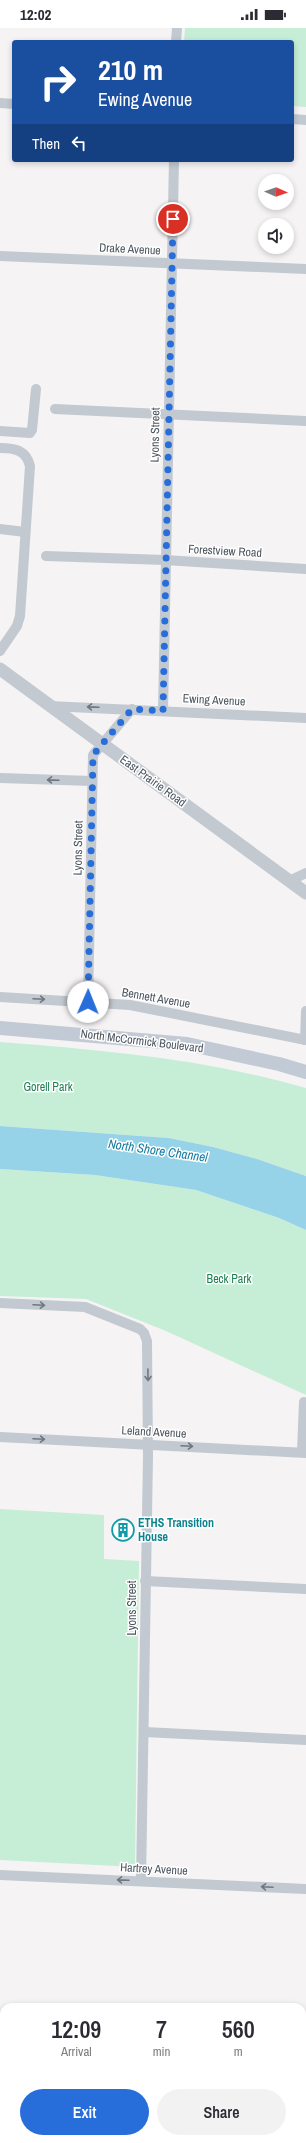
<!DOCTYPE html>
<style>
:root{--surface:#fff;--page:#f2f2f3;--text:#2b2b33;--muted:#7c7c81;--accent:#286eda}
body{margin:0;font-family:"Archivo Narrow",sans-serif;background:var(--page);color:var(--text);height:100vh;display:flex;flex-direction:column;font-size:15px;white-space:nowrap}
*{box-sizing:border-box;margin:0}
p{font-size:13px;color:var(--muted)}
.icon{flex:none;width:22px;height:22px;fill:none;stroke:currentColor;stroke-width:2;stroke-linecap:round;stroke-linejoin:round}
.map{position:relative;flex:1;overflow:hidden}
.sheet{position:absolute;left:0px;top:1975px;width:306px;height:140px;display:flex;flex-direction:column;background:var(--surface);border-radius:12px 12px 0 0;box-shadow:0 2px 6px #0003}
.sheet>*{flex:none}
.top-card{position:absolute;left:12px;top:12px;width:282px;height:122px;border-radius:4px;box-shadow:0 2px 6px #0003;background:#1a4fa0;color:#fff;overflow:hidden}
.needle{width:26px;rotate:92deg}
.fabs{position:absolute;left:258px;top:146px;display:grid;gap:8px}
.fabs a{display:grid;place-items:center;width:36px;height:36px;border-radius:50%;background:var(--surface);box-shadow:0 2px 6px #0003;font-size:20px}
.pin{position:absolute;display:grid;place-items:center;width:34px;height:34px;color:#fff;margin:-17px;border:2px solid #fff;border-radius:50%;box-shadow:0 1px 4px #0007}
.me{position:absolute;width:44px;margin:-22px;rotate:1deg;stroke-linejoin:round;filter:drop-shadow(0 0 3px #0008)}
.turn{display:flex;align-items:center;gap:14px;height:84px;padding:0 20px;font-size:18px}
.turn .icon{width:52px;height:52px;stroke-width:2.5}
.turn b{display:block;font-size:28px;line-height:34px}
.then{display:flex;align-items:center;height:38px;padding:0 20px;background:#0003;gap:8px;font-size:15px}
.eta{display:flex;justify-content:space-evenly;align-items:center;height:68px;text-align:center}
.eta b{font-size:24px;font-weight:600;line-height:28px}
.primary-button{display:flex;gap:8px;margin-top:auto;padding:8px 20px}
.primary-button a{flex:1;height:46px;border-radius:24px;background:var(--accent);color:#fff;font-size:16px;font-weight:600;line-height:46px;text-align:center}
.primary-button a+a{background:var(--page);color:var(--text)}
.status{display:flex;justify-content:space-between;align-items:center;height:28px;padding:0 20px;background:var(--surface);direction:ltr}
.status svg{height:11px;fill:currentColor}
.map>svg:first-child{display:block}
.green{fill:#c6eed7}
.water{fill:#96d3e8}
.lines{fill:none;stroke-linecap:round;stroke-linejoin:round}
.minor{stroke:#c2c9d0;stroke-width:10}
.tertiary{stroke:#c2c9d0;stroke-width:13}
.secondary{stroke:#c2cad5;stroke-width:14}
.oneway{stroke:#6f7881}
.route{stroke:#286eda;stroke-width:7;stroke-dasharray:0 12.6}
.labels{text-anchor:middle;stroke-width:3;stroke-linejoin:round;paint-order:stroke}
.street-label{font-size:12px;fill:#4c555f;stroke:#fff}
.park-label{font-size:12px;fill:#1f7e53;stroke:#fff}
.culture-label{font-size:12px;font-weight:bold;fill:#0d838f;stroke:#fff;text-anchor:start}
.water-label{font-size:13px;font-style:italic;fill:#167ca0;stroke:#fff}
</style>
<div class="status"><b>12:02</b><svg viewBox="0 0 49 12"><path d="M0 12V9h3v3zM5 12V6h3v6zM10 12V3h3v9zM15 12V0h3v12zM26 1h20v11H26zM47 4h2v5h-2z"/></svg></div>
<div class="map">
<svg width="306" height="2115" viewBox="0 0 306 2115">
<rect width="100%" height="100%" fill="#f5f3f3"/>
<!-- green -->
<g class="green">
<path d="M185,0H306V79L292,78V14H184Z"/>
<path d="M0,1014C103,1022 206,1031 306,1060V1148L257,1131L213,1119L169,1110L0,1098Z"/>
<path d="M0,1141L95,1147L196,1162L279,1190L306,1202V1367L166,1303L86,1271L0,1268Z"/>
<path d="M0,1481L104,1487V1531L139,1533L135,1839L0,1832Z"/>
</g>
<!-- water -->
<path class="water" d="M0,1098L169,1110L213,1119L257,1131L306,1148V1202L279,1190L196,1162L95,1147L0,1141Z"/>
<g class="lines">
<!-- minor -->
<g class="minor">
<path d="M176,14L177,0"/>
<path d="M0,75L14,76"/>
<path d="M292,91L306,92"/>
<path d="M0,228L306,241"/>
<path d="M55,381L306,393"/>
<path d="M0,403L30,405L32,402L36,361"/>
<path d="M0,420C15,420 26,422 30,438L20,588L17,598L0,623"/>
<path d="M0,501L25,504"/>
<path d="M46,528L165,532L306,541"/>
<path d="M49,678L306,690"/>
<path d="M163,683L174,132"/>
<path d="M0,750L92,753"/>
<path d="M289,853L306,845"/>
<path d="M0,969L130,977L306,1012"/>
<path d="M88,974L93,727L132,681"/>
<path d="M305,1012L306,983"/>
<path d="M0,1275L85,1279L140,1301L144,1305L147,1313L148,1428L141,1853"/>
<path d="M0,1409L306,1425"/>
<path d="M302,1424L304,1374"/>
<path d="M145,1553L306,1561"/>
<path d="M144,1704L306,1712"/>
<path d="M0,1847L306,1861"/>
<path d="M0,1991L4,1992"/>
<path d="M302,2006H306"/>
</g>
<!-- tertiary -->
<path class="tertiary" d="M0,641L306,865"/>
<!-- secondary -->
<path class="secondary" d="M0,1000L187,1016L279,1036L306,1044"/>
</g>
<!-- one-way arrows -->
<defs><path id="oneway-shaft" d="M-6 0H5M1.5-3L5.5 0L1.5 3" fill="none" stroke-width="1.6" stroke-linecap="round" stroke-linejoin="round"/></defs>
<g class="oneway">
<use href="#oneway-shaft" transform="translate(93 679) rotate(-178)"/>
<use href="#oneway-shaft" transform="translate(53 752) rotate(-178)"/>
<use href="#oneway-shaft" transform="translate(39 971) rotate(3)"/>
<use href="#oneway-shaft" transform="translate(39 1277) rotate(3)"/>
<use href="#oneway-shaft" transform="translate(148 1347) rotate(89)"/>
<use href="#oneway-shaft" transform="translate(39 1411) rotate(3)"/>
<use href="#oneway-shaft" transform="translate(187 1418) rotate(3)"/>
<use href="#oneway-shaft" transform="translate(123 1852) rotate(-178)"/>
<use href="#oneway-shaft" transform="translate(267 1859) rotate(-177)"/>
</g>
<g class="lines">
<!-- route -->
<path class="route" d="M88,974L93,727L132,681L163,683L173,191"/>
</g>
<!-- icons -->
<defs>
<g id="building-ring" transform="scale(1.15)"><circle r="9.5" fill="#fff" stroke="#0f9aa8" stroke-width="1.5"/><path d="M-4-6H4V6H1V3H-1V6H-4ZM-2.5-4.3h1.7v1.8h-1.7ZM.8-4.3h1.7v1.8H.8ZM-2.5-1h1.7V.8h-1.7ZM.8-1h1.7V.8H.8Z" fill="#0f9aa8"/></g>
</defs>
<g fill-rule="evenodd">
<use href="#building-ring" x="123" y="1502"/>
</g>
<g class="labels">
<!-- street labels -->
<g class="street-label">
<text transform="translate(130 221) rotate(3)" y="4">Drake Avenue</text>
<text transform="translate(155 407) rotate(-89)" y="4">Lyons Street</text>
<text transform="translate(225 523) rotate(3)" y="4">Forestview Road</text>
<text transform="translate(214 672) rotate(3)" y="4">Ewing Avenue</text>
<text transform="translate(153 753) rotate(36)" y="4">East Prairie Road</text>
<text transform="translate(78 820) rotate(-89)" y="4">Lyons Street</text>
<text transform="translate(156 970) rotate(10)" y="4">Bennett Avenue</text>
<text transform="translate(142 1013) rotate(7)" y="4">North McCormick Boulevard</text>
<text transform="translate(154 1404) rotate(3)" y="4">Leland Avenue</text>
<text transform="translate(132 1580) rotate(-90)" y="4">Lyons Street</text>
<text transform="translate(154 1841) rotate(3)" y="4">Hartrey Avenue</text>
</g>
<!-- park labels -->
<g class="park-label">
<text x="48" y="1063">Gorell Park</text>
<text x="229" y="1255">Beck Park</text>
</g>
<!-- culture labels -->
<g class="culture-label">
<text x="138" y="1499">ETHS Transition<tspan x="138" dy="14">House</tspan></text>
</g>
<!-- water labels -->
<g class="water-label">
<text transform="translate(158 1122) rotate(8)" y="5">North Shore Channel</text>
</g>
</g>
</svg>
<div class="fabs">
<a><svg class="needle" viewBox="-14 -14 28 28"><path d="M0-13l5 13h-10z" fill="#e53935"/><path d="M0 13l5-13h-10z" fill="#7c7c81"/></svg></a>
<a><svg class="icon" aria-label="sound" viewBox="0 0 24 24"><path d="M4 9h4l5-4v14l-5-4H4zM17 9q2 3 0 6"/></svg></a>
</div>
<div class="pin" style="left:173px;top:191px;background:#d93025"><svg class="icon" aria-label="arrive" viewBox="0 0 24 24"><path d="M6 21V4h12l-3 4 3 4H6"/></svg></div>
<svg class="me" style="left:88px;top:974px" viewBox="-20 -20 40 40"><circle r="19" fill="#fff"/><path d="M0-13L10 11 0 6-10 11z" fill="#286eda"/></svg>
<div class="top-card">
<div class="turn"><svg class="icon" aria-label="right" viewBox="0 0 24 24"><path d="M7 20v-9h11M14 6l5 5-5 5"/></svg><div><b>210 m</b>Ewing Avenue</div></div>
<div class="then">Then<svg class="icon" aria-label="left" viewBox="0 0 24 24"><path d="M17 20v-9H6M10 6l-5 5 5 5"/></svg></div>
</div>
<section class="sheet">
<div class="eta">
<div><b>12:09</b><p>Arrival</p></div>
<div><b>7</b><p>min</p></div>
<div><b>560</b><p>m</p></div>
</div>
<div class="primary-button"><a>Exit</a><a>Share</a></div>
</section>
</div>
